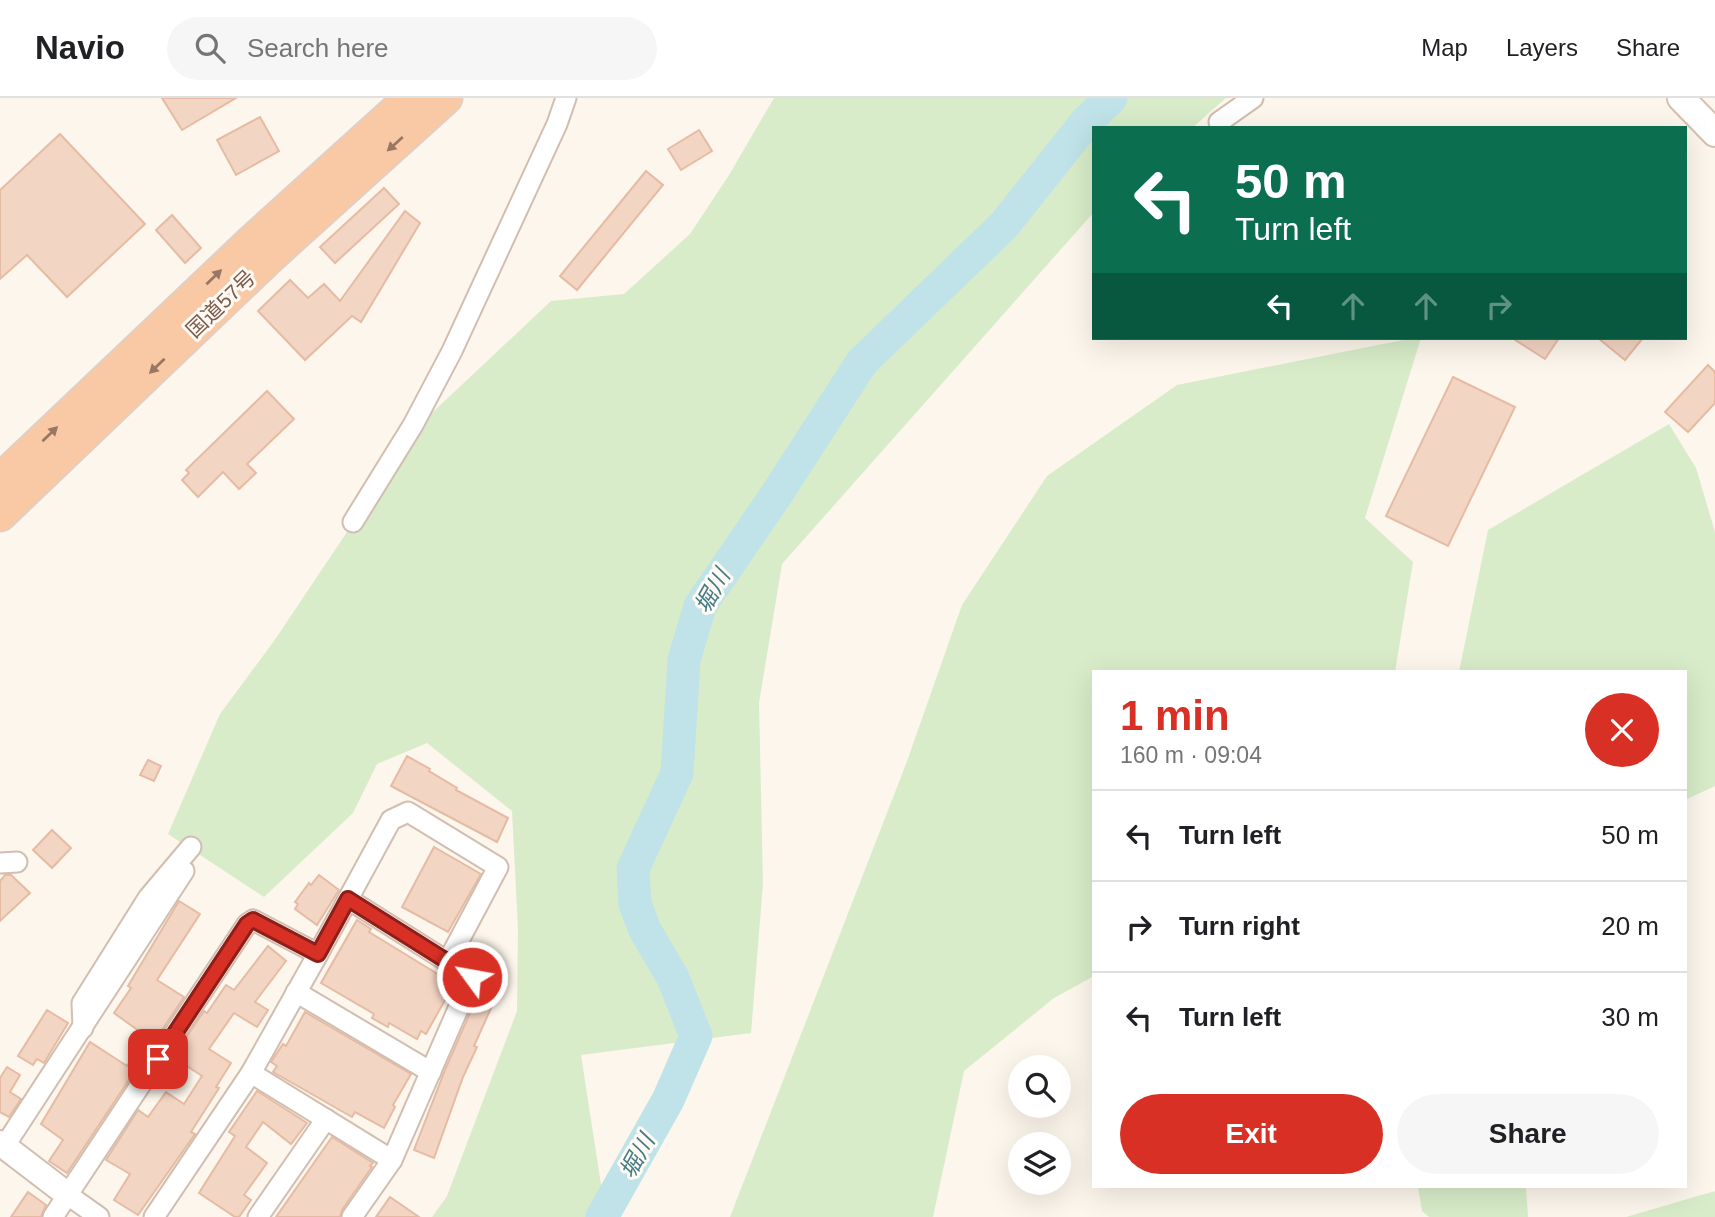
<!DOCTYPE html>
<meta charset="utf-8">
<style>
:root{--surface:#fff;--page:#f6f6f6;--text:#202124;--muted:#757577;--line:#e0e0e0;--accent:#d93025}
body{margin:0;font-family:Helvetica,"Noto Sans JP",sans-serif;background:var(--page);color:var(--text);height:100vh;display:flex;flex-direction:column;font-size:26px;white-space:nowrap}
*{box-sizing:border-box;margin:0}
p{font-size:23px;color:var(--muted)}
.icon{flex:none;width:38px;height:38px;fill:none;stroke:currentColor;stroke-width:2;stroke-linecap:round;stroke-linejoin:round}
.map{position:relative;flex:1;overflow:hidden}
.drawer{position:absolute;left:1092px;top:572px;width:595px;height:518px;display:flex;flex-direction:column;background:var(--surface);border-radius:0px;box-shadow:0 7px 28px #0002}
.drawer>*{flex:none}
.banner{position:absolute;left:1092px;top:28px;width:595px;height:214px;border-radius:0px;box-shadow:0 7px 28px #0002;background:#0b6e4f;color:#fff;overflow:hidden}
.fabs{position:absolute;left:1008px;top:957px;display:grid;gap:14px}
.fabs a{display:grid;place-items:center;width:63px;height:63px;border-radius:50%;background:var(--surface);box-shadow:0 7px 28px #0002;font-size:35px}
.pin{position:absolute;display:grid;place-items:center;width:60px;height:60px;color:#fff;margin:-30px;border-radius:14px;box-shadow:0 4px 10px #0006}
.me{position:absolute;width:77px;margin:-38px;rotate:302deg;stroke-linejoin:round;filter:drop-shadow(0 0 5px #0008)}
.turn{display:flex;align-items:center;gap:24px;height:147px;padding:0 28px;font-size:32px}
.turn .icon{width:91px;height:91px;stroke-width:2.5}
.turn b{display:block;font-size:49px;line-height:60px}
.lanes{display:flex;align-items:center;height:66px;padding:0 28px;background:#0003;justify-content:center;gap:35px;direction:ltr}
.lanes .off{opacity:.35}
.round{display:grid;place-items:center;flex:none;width:74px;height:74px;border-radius:37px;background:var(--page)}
.headline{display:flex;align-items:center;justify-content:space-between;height:119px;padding:0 28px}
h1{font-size:42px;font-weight:700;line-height:52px;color:var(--accent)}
.action{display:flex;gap:14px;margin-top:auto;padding:14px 28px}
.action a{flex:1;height:80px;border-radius:42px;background:var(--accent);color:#fff;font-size:28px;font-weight:700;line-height:80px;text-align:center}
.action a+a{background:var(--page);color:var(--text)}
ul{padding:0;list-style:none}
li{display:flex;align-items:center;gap:21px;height:91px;padding:0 28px;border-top:2px solid var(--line)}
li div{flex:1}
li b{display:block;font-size:26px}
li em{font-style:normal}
header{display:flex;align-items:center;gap:42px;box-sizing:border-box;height:98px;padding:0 35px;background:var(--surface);border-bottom:2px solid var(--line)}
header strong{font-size:33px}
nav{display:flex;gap:38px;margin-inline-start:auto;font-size:24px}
.search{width:490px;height:63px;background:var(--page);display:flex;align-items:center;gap:18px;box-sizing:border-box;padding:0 24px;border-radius:38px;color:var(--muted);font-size:26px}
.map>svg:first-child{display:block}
.green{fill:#d8ecc9}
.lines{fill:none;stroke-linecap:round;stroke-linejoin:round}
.river{stroke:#bfe3e8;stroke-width:33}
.building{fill:#f3d5c3;stroke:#e6bba3;stroke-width:2}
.minor-casing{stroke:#d1beb0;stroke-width:23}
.tertiary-casing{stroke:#d1beb0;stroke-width:28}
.secondary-casing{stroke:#d6c0b0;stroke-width:30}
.trunk-casing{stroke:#dad1cd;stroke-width:35}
.minor{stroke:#fff;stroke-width:19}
.tertiary{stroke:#fff;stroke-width:24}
.secondary{stroke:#fff;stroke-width:26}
.trunk{stroke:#f9c8a4;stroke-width:32}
.oneway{fill:#9a7763}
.route-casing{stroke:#8d1f18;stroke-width:18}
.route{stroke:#d93025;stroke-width:12}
.labels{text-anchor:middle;stroke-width:6;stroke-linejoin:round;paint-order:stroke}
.street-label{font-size:21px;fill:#7a5c4d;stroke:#fffaf3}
.water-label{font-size:23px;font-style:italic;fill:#437c86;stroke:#fffaf3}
</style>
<header>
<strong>Navio</strong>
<div class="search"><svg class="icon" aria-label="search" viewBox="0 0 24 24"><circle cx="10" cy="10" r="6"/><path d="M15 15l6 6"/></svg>Search here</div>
<nav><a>Map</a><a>Layers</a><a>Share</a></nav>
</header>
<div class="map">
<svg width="1715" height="1119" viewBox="0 0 1715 1119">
<rect width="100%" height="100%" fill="#fdf6ec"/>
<!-- green -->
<g class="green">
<path d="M774,0H1226L1192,30H1094V114L782,466L759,605L763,785L751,935L581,957L606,1119H432L447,1098L517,913L518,831L512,713L427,645L377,666L353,715L264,799L168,736L220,616L274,543L418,328L551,203L624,196L690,136L729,77Z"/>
<path d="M1413,240H1421L1365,420L1413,464L1395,574H1094V878L1054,900L964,973L933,1119H730L906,666L962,507L1047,378L1177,287Z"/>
<path d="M1669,326L1696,370L1715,434V688L1685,702V574H1459L1488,432Z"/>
<path d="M1418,1089H1526L1528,1119H1429L1422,1113Z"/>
<path d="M1715,1093V1119H1626Z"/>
</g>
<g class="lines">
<!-- river -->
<path class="river" d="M602,1119L668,1002L696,938L673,880L645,832L635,806L633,771L677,675L684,562L700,508L776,397L862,264L1004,127L1086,24L1111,0"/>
</g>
<!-- building -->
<g class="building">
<path d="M162,0H236L182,32Z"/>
<path d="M260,19L279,53L236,77L217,42Z"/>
<path d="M699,32L712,53L681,72L668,51Z"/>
<path d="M60,36L145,126L67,199L27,157L0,181V92Z"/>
<path d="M646,73L663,87L577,192L560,178Z"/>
<path d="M384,90L399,106L335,165L320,149Z"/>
<path d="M405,113L420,125L361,224L352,218L305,262L258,213L290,182L308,200L324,186L340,203Z"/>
<path d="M172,117L201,150L185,165L156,132Z"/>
<path d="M1512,240H1559L1545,261Z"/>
<path d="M1598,240H1643L1625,262Z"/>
<path d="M1708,267L1715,274V305L1688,334L1665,314Z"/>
<path d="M1453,279L1515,309L1448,448L1386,418Z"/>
<path d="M267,293L294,321L247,366L256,375L239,391L223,374L198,399L182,382L189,375L186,372Z"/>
<path d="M407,658L430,671L429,673L457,690L456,692L508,720L497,744L391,688Z"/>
<path d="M148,662L161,668L154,683L140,677Z"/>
<path d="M52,732L71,750L52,770L33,752Z"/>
<path d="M434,749L481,776L448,834L402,809Z"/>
<path d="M5,777H11L30,795L0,823V783Z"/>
<path d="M319,777L339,792L317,827L295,811L298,806L295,804L309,785L311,787Z"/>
<path d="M179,803L200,816L157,882L184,899L67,1075L49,1063L63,1042L41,1026L90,944L127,968L147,939L114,915L131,890L128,888Z"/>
<path d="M357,822L371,831L369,834L454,886L426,936L421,933L417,941L389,925L388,929L372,920L374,916L321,885Z"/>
<path d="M268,848L286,863L255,904L268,912L257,929L234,915L209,951L231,965L216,989L219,990L191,1034L195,1036L138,1117L114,1102L130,1076L106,1062L138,1012L148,1019L166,994L184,1006L202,978L173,959L204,913L207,915L226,887L234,892Z"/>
<path d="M480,892L496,899L474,948L477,949L463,979L434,1060L414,1052L445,972Z"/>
<path d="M47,912L68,925L44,965L37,961L33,967L18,958Z"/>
<path d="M305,914L411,976L393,1007L395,1009L384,1030L355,1014L352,1019L273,974L277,968L271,964L283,946L286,948Z"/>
<path d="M7,969L20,977L10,994L21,1001L9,1019L0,1014V980Z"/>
<path d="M257,993L307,1025L291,1046L263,1024L246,1049L267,1065L244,1097L251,1102L239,1119H235L199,1095L235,1038L229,1034Z"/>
<path d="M332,1039L373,1065L370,1068L372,1069L342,1112L340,1119H276Z"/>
<path d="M28,1094L46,1107L41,1119H11Z"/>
<path d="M390,1099L419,1119H376Z"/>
</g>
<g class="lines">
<!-- minor casing -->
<g class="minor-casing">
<g id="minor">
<path d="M1219,24L1253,0"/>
<path d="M353,424L413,327L452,253L557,26L566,0"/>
<path d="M0,765L17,764"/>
<path d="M348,801L391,722L408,714L498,769L448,863"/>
<path d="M318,856L348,801L472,879L392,1062"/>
<path d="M296,894L431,974"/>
<path d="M83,930L82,905L148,800L191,749"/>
<path d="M4,1049L184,773"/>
<path d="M68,1097L99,1119"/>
<path d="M53,1119L247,826L253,822L318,856L251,975L392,1062L352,1119"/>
<path d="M154,1119L251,975"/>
<path d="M258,1119L326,1021"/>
</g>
</g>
<!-- tertiary casing -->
<g class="tertiary-casing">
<path id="tertiary" d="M0,1045L68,1097"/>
</g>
<!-- secondary casing -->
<g class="secondary-casing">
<path id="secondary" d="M1681,0L1715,35"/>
</g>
<!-- trunk casing -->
<g class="trunk-casing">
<g id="trunk">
<path d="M0,382L252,143L410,0"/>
<path d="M0,417L270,159L446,0"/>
</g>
</g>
<!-- minor -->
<use href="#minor" class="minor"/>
<!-- tertiary -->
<use href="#tertiary" class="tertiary"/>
<!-- secondary -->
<use href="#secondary" class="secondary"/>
<!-- trunk -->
<use href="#trunk" class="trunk"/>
</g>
<!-- one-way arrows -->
<defs><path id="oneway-solid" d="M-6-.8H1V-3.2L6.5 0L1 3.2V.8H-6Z" transform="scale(1.75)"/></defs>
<g class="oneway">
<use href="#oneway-solid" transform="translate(395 46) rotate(138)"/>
<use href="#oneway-solid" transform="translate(214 179) rotate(-44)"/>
<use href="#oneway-solid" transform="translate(157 268) rotate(136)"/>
<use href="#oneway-solid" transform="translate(50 336) rotate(-44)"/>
</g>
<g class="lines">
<!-- route casing -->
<g class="route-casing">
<path id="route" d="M158,961L247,826L253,822L318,856L348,801L472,879"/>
</g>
<!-- route -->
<use href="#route" class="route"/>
</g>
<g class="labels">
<!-- street labels -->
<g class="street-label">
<text transform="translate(221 206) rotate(-44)" y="7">国道57号</text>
</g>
<!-- water labels -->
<g class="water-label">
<text transform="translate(712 493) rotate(-60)" y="8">堀川</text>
<text transform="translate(637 1058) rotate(-61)" y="8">堀川</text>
</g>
</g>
</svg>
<div class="fabs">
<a><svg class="icon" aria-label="search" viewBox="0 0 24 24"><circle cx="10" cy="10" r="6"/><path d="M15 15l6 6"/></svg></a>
<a><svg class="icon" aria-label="layers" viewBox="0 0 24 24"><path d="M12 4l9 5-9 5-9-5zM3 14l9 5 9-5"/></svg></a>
</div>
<div class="pin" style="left:158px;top:961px;background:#d93025"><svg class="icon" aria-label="arrive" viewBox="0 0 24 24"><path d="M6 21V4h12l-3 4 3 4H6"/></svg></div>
<svg class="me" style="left:472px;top:879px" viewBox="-20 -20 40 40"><circle r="17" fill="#d93025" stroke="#fff" stroke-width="3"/><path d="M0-11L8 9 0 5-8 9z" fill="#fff"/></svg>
<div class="banner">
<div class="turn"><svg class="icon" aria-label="left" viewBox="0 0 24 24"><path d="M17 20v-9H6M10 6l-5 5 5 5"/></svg><div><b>50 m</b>Turn left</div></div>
<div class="lanes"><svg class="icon" aria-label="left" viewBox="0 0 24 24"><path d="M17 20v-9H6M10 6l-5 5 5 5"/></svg><svg class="icon off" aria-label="ahead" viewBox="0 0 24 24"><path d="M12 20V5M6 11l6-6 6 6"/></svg><svg class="icon off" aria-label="ahead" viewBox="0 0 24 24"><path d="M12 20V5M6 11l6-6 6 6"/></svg><svg class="icon off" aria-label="right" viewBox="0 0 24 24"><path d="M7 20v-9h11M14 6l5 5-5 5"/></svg></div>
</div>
<section class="drawer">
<div class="headline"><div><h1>1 min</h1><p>160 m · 09:04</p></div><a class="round" style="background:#d93025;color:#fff"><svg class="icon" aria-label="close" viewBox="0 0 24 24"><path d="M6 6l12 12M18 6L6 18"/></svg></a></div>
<ul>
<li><svg class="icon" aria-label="left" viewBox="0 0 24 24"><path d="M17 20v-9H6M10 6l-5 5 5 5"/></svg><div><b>Turn left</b></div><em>50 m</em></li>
<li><svg class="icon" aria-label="right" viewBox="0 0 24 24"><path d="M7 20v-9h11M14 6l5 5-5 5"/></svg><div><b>Turn right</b></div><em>20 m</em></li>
<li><svg class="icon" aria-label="left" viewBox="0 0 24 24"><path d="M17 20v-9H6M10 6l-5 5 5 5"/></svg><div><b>Turn left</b></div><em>30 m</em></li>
</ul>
<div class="action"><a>Exit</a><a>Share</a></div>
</section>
</div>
